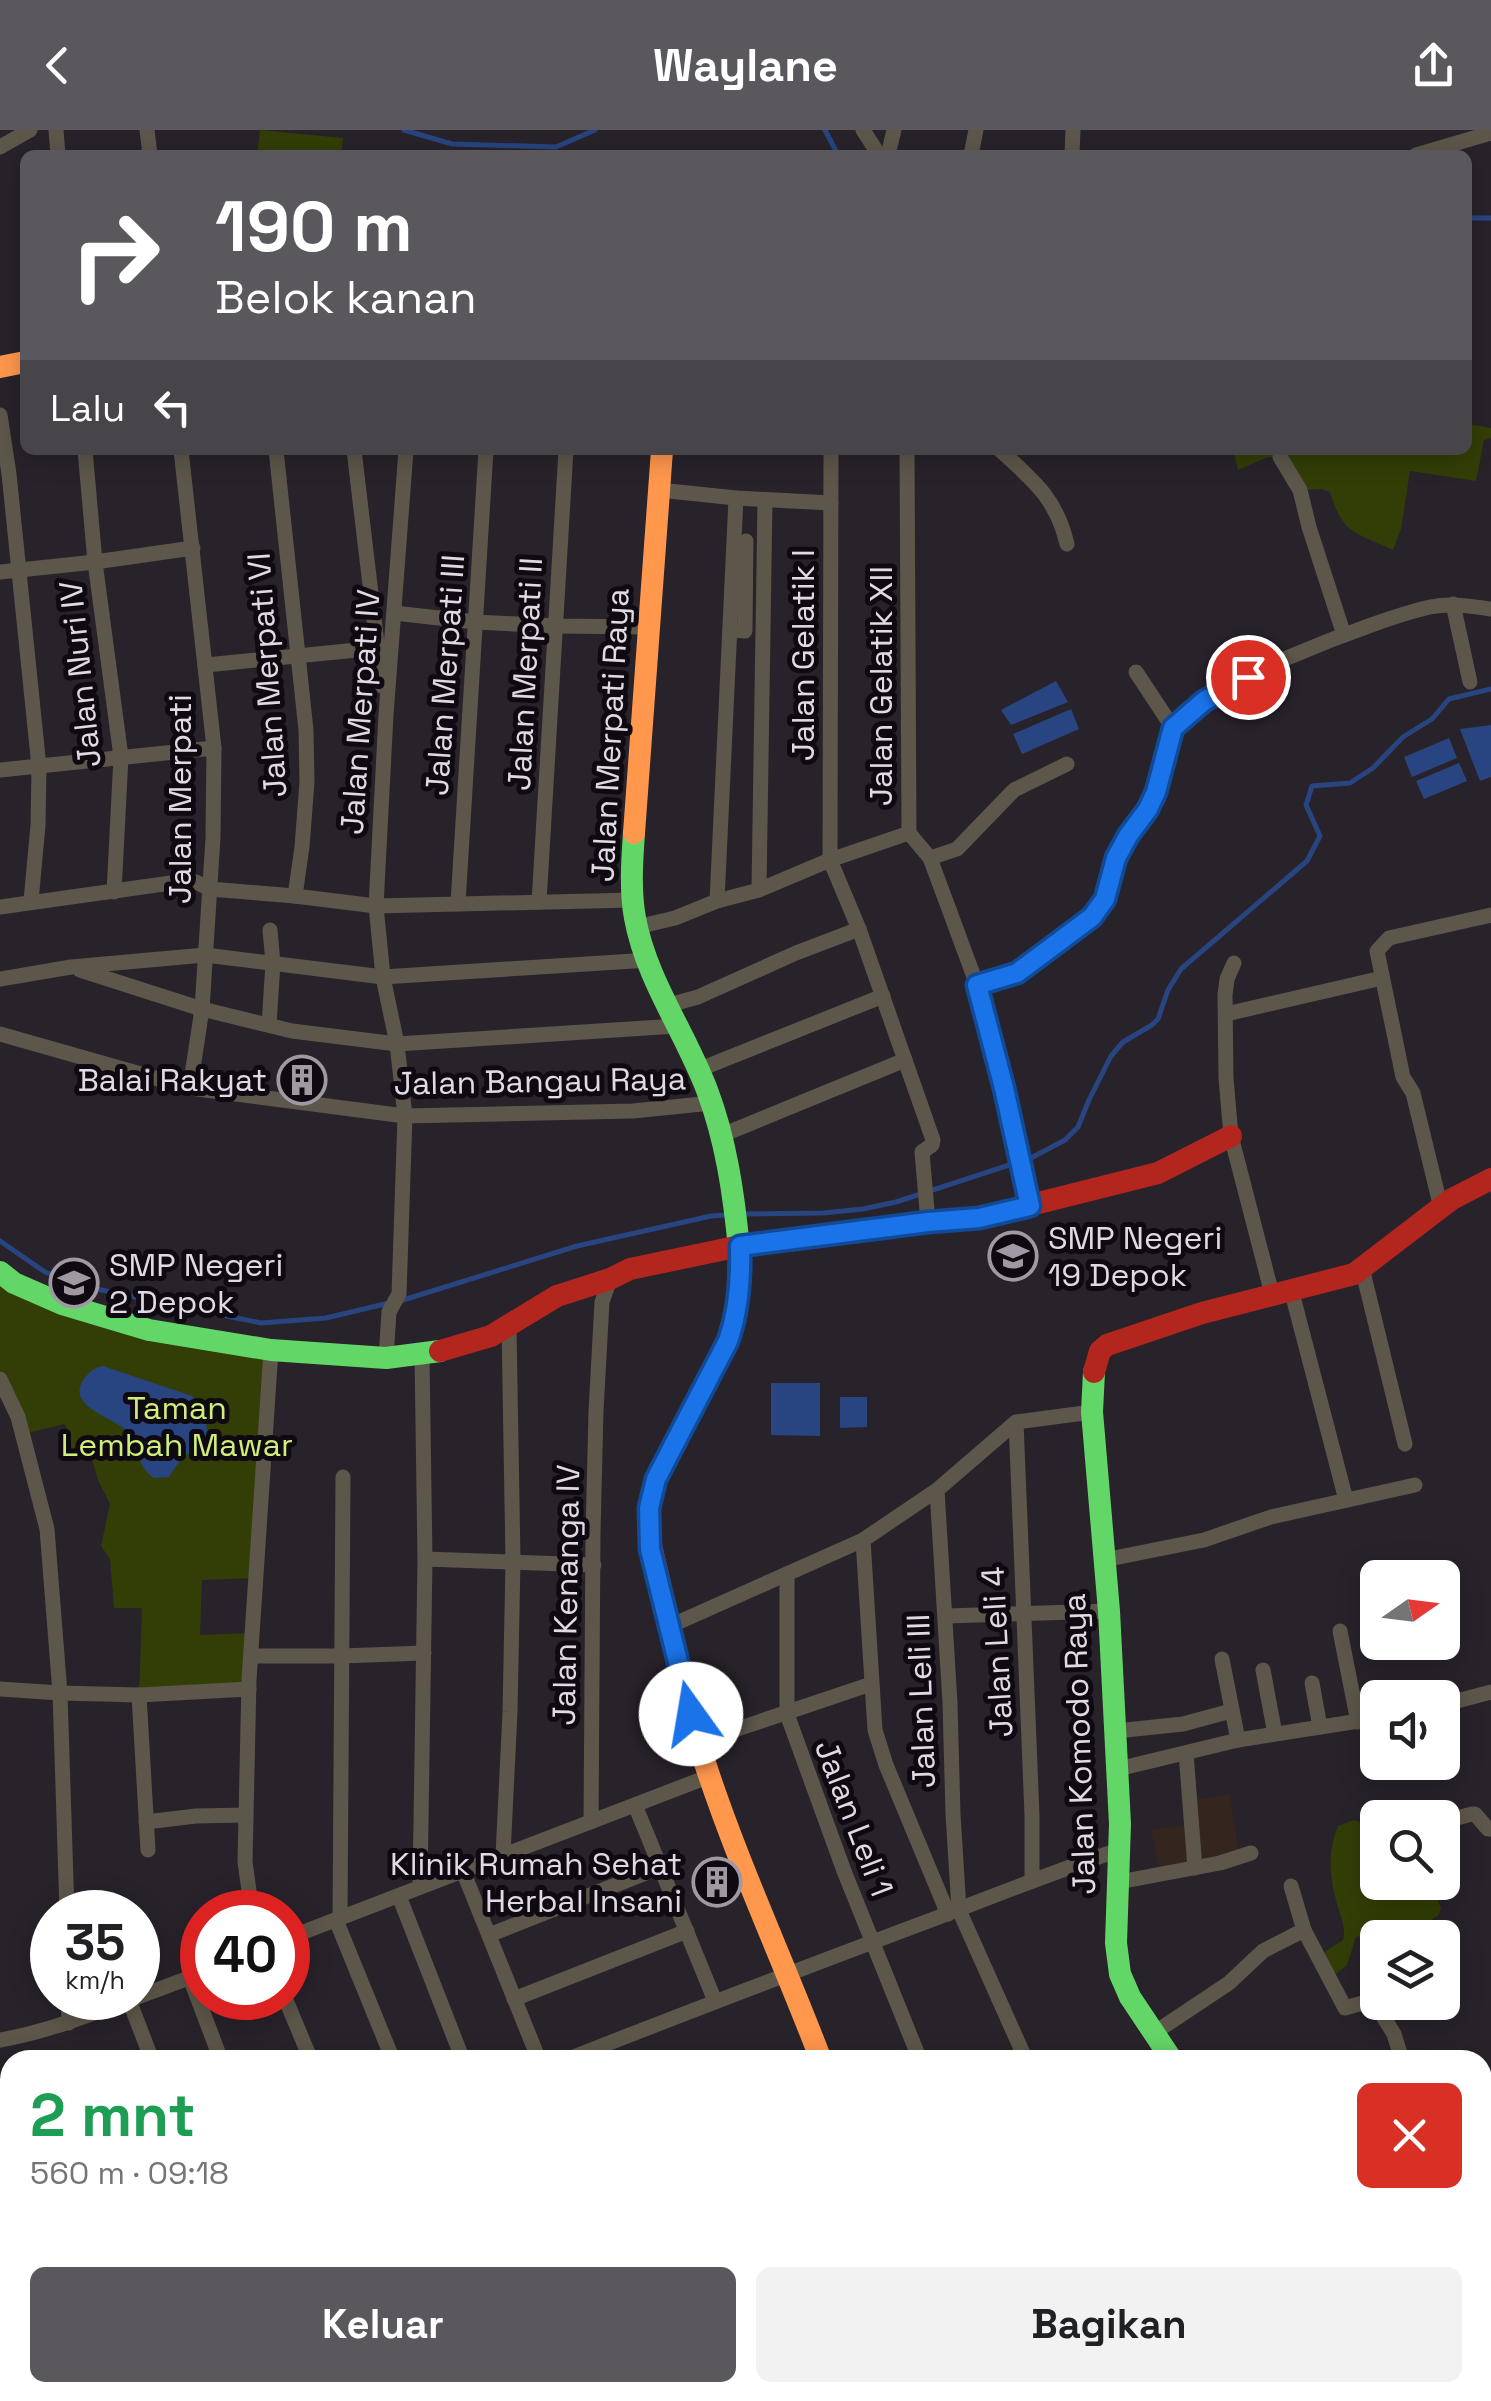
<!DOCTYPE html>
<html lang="id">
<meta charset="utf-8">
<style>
:root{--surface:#fff;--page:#f2f2f2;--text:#202124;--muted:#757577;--accent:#5a575d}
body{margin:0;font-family:"Space Grotesk",sans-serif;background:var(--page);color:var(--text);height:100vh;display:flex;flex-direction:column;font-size:38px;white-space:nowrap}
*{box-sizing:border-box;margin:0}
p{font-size:32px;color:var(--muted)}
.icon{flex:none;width:55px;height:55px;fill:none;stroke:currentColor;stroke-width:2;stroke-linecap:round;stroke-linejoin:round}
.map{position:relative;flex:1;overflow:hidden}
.details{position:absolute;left:0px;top:1920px;width:1492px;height:352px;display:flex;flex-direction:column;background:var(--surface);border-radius:30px 30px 0 0;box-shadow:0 5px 25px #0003}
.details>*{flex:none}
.banner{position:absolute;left:20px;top:20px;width:1452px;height:305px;border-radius:15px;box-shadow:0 5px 25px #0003;background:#5a575d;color:#fff;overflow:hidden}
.needle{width:65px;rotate:76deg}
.tools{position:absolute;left:1360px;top:1430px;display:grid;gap:20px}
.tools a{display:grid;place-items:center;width:100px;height:100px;border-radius:15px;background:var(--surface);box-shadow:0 5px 25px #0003;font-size:50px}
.speed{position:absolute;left:30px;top:1760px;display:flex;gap:20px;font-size:50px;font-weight:700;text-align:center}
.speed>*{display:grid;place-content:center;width:130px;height:130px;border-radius:50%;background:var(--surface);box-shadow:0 5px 25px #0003;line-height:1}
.speed small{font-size:25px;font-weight:400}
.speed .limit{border:15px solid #d22;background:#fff;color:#111}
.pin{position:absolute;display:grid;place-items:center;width:85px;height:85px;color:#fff;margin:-42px;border:5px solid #fff;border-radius:50%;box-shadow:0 2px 10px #0007}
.me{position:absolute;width:110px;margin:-55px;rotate:347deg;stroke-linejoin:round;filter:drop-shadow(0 0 8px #0008)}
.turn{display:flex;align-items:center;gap:35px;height:210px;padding:0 30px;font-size:45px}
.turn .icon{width:130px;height:130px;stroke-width:2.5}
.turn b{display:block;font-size:70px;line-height:85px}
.then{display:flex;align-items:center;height:95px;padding:0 30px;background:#0003;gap:20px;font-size:38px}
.round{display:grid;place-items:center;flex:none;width:105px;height:105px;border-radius:15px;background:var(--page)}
.overview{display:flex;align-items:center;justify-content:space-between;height:170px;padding:0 30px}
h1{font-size:60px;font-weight:600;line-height:75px;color:#1e9e55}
.button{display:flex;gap:20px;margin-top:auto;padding:20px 30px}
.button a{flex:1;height:115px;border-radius:15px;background:var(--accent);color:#fff;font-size:40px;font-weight:600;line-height:115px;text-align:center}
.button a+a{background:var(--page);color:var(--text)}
header{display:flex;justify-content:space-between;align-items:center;height:130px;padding:0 30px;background:var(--accent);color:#fff;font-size:45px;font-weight:600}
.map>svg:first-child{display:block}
.commercial{fill:#34251e}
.green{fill:#323e06}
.water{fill:#284581}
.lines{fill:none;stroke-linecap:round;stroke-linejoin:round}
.stream{stroke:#284581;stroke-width:5}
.street{stroke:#5d564a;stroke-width:15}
.fast{stroke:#63d668;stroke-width:22}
.slow{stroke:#ff974d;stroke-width:22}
.jam{stroke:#b3261e;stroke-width:22}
.route-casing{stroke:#114b97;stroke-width:25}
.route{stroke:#1a73e8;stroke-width:18}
.labels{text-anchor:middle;stroke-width:10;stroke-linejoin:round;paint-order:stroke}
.street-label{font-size:32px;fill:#e1d9e4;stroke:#0f0a11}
.poi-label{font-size:32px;fill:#e1d9e4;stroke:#0f0a11;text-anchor:end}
.park-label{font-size:32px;fill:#cfed7b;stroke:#0f0a11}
</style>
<header><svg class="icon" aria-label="back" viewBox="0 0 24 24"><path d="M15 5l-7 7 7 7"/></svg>Waylane<svg class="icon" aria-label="share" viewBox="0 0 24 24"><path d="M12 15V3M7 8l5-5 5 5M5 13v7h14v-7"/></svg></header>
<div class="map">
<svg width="1491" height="2271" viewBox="0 0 1491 2271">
<rect width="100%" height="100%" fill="#28222a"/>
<!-- commercial -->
<path class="commercial" d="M1230,1664L1239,1723L1160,1744L1151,1700L1194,1694L1191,1670Z"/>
<!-- green -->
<g class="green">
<path d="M260,0L343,8L341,25H257Z"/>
<path d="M1468,294L1491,298V308L1484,310L1476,351L1410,341L1401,399L1393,420C1355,402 1343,405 1330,362L1321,359L1300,360L1280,327H1268L1238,340L1233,320H1468Z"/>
<path d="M0,1142L62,1174L271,1220L256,1448L202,1450L200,1505L252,1503L249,1559L139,1565L142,1478H114L110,1429L101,1416L110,1374L98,1350L88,1316L72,1319L65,1294L23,1304L0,1249Z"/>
<path d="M1354,1690L1366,1695L1370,1701L1371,1718L1377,1728L1378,1752L1432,1753L1441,1779L1438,1786L1400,1807H1388L1377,1803L1356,1807L1347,1835L1336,1844L1324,1826L1326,1821L1343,1810C1347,1797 1339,1783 1336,1770C1329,1745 1328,1719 1338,1696Z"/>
</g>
<!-- water -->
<g class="water">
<path d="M1056,551L1068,572L1011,595L1001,580Z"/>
<path d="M1071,579L1079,599L1022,624L1013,604Z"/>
<path d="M1491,595V647L1480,651L1460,599Z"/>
<path d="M1449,608L1457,628L1412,647L1404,627Z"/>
<path d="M1459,633L1467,651L1424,669L1416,651Z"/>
<path d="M103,1236L192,1266C204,1283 213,1302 204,1322C184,1319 179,1333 169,1347L154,1348C134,1335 142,1316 127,1301C111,1286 65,1276 84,1249C90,1241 94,1238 103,1236Z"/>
<path d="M771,1253H820V1306L771,1305Z"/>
<path d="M840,1267H867V1297L840,1298Z"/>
</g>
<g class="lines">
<!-- stream -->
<g class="stream">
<path d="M404,0L452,14L556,17L595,0"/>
<path d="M825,0L838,25"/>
<path d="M1468,88H1491"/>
<path d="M743,1084L823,1083L863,1079L896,1072L1031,1028L1065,1010L1078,997L1089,970L1111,926L1123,912L1152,895L1158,889L1168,860L1181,839L1307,731L1320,706L1306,675L1312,656L1350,653L1373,638L1403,607L1432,589L1449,569L1491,559"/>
<path d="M0,1111L45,1142L77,1155L261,1193L326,1188L389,1173"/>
<path d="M400,1171L577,1116L711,1086L727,1085"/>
</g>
<!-- street -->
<g class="street">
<path d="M56,0L58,25"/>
<path d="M147,0L150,25"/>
<path d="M863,0L879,25"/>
<path d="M0,17L30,0"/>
<path d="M888,25L894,0"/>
<path d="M971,25L976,0"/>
<path d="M1072,25L1073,0"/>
<path d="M1416,25L1491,3"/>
<path d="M0,285L9,344L39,637L38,695L31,771"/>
<path d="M85,320L95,432L121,627L114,762"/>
<path d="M181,320L214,618L213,708L202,879L190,958"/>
<path d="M276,320L306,600L307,652L302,717L295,766"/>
<path d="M354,320L382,556"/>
<path d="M831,320L830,730L859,799L933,1010L932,1015L922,1022L928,1092"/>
<path d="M907,320L909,703L930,728L977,855L1003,958L1030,1076"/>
<path d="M1000,320C1034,351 1056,368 1067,414"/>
<path d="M1280,327L1300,360L1309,397L1344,505"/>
<path d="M659,360L736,368L831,373"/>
<path d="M0,442L95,432L193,418"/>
<path d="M1453,474L1470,552"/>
<path d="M394,483L476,492L555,496L648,497"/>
<path d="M730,500L745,501L746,411"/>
<path d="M206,535L377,518"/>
<path d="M1136,542L1173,598"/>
<path d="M0,640L214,618"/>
<path d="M930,728L957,719L1014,660L1067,634"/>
<path d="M759,760L765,370"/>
<path d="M717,771L736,368"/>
<path d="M539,772L566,320"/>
<path d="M458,773L486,320"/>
<path d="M0,777L185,751L196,752L210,759L295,766L376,776L633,770"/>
<path d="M637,797L675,788L717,771L759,760L830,730L909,703"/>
<path d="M1234,833L1227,849L1225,865L1226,948L1231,1006L1272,1164"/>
<path d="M80,840L202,879L292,901L397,914L677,896"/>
<path d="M0,849L71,837L205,825L383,847L649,830"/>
<path d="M977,855L1017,843L1092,787C1112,762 1106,749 1118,725C1129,702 1148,684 1157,659C1163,641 1163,618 1172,600C1194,557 1380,488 1430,477C1451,473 1471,476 1491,479"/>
<path d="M669,875L698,867L796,823L859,799"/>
<path d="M1226,884L1382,848"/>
<path d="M269,895L273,833L270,800"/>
<path d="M0,904L190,958L405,986L633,981L712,973"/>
<path d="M698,940L883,866"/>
<path d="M722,1005L905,930"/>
<path d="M1441,1078L1413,963L1403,947L1377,821L1389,808L1491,785"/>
<path d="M1362,1138L1405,1314"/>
<path d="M1291,1159L1346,1370"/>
<path d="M386,1228L389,1182L399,1164L405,986L397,914L383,847L376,776L386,585L406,320"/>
<path d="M0,1249L18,1287L47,1399L60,1563L67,1782"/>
<path d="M1016,1292L1032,1685V1750"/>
<path d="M937,1360L950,1573L953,1684L959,1780L1026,1930"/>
<path d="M863,1410L875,1600L886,1635L948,1784"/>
<path d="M425,1429L594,1435"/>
<path d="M1104,1430L1204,1410L1271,1387L1415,1355"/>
<path d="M787,1446V1584L844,1741L920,1930"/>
<path d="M946,1486L1109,1481"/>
<path d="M670,1496L863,1410L937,1360L1016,1292L1092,1282"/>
<path d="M1340,1501L1358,1592"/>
<path d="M251,1526H341L424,1523"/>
<path d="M1222,1529L1238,1610"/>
<path d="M1263,1540L1275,1604"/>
<path d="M1312,1553L1320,1597"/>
<path d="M0,1559L60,1563L139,1565L249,1559"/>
<path d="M139,1565L148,1720"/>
<path d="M1442,1575L1491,1562"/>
<path d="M1116,1601L1183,1594L1231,1581"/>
<path d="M699,1612L871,1554"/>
<path d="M1186,1623L1195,1738"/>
<path d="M1118,1639L1238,1610L1378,1588"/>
<path d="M635,1675L715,1871"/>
<path d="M146,1692L196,1686L246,1685"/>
<path d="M591,1692L593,1404L596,1281L602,1172L610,1149"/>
<path d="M1442,1692L1472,1684H1475L1488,1699H1491"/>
<path d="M503,1725L510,1582L513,1431L509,1196"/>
<path d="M463,1741L539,1930"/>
<path d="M1119,1752L1220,1733L1251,1723"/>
<path d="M1291,1756L1304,1800"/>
<path d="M420,1757L425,1429L422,1225"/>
<path d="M399,1766L463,1930"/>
<path d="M252,1782L245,1732L249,1550L271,1220"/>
<path d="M340,1789L343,1347"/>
<path d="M336,1790L393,1930"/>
<path d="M489,1805L661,1737"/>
<path d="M288,1808L710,1646"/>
<path d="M190,1848L221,1930"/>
<path d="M138,1867L202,1843"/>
<path d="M68,1868L69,1893"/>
<path d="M285,1868L311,1930"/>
<path d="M514,1869L687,1801"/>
<path d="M129,1870L152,1930"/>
<path d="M1154,1903L1229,1853L1263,1821L1304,1800L1345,1878L1373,1870L1394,1904L1402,1930"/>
<path d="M0,1910C48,1902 90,1884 135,1868"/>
<path d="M566,1930C690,1881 814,1834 939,1787C999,1764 1058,1740 1119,1720"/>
<path d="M0,1979L10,1978"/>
<path d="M0,2044L10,2043"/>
<path d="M0,2122H10"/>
<path d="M0,2215L10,2214"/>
<path d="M331,2262L335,2271"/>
<path d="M442,2262L446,2271"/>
<path d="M547,2262L551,2271"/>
<path d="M646,2262L649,2271"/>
<path d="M1236,2262L1238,2271"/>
<path d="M213,2271L237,2262"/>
<path d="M736,2271L757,2262"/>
</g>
<!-- fast -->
<g class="fast">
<path d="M634,703C632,731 630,761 635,788C646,849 685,902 707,960C726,1010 734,1065 739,1119"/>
<path d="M0,1142L14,1153L62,1174L149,1200L271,1220L386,1228L440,1221"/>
<path d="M1094,1242L1092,1282L1109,1481L1120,1694L1116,1813L1120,1844L1130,1867L1172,1930"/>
<path d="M1482,2126L1491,2123"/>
<path d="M1339,2262L1343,2271"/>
</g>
<!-- slow -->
<g class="slow">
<path d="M0,237L25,232"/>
<path d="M634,703L662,320"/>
<path d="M677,1526C685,1561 693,1596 704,1630C737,1732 783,1830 821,1930"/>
<path d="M954,2262L958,2271"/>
<path d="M1310,2262L1312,2271"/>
<path d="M1106,2271L1130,2262"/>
</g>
<!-- jam -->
<g class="jam">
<path d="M440,1221L491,1206L557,1166L610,1149L630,1139L740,1116L928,1092L979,1088L1158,1043L1231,1006"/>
<path d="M1094,1242L1100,1221L1107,1215L1202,1183L1354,1144L1452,1069L1491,1049"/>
<path d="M677,1526L649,1406V1378L656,1349L727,1211L737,1174L739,1119"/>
</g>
</g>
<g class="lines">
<!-- route casing -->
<g class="route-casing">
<path id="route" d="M691,1584L650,1419L649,1378L656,1349L728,1211C739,1180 741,1149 740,1116L928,1092L979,1088L1030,1076L1004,958L977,855L1017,843L1092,787L1105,769L1116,728L1128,706L1148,679L1156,662L1173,598L1204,571L1248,547"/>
</g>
<!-- route -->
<use href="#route" class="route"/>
</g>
<!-- icons -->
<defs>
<g id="building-ring" transform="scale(2.5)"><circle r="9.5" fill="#0f0a11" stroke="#a099a3" stroke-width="1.5"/><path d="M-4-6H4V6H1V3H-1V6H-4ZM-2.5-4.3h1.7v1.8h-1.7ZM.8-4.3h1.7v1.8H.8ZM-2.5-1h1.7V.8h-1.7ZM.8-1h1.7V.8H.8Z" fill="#a099a3"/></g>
<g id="school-ring" transform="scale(2.5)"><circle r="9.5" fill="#0f0a11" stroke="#a099a3" stroke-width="1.5"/><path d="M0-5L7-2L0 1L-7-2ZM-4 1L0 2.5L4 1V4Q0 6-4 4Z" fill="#a099a3"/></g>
</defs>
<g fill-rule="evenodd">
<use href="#building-ring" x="302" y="950"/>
<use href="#school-ring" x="1013" y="1126"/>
<use href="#school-ring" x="74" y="1153"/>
<use href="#building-ring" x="717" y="1752"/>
</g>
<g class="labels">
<!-- street labels -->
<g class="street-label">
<text transform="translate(803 525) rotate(-90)" y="11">Jalan Gelatik I</text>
<text transform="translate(80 544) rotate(-96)" y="11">Jalan Nuri IV</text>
<text transform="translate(525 544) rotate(-87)" y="11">Jalan Merpati II</text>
<text transform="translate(267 545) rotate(-94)" y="11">Jalan Merpati VI</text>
<text transform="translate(445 545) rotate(-86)" y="11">Jalan Merpati III</text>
<text transform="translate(881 556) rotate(-90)" y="11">Jalan Gelatik XII</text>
<text transform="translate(360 582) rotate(-86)" y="11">Jalan Merpati IV</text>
<text transform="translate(610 605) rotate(-87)" y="11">Jalan Merpati Raya</text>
<text transform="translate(180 669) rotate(-90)" y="11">Jalan Merpati</text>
<text transform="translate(540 951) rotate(-1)" y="11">Jalan Bangau Raya</text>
<text transform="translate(566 1465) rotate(-89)" y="11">Jalan Kenanga IV</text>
<text transform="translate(997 1522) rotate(-93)" y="11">Jalan Leli 4</text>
<text transform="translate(921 1571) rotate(-92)" y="11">Jalan Leli III</text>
<text transform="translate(1079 1614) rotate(-92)" y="11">Jalan Komodo Raya</text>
<text transform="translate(854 1688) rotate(69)" y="11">Jalan Leli 1</text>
</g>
<!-- poi labels -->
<g class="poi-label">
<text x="267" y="961">Balai Rakyat</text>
<text x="1048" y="1119" text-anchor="start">SMP Negeri<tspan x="1048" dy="37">19 Depok</tspan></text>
<text x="109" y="1146" text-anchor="start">SMP Negeri<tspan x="109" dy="37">2 Depok</tspan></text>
<text x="682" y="1745">Klinik Rumah Sehat<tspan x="682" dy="37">Herbal Insani</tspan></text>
</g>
<!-- park labels -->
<g class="park-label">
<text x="177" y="1289">Taman<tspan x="177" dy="37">Lembah Mawar</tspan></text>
</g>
</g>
</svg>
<div class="tools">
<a><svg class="needle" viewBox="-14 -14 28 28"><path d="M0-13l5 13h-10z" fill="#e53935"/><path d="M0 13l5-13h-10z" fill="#757577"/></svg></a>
<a><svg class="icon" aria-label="sound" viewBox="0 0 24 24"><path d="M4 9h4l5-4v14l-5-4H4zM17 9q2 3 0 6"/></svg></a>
<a><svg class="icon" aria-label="search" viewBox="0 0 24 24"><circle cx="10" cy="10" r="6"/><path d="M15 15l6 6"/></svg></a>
<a><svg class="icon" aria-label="layers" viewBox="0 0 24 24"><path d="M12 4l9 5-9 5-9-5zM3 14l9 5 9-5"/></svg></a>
</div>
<div class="speed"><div>35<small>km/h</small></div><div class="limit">40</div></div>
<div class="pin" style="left:1248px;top:547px;background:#d93025"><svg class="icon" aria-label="arrive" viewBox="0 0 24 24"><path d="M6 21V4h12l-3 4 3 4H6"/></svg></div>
<svg class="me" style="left:691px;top:1584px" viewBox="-20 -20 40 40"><circle r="19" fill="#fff"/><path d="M0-13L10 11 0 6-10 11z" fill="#1a73e8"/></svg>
<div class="banner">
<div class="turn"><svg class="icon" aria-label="right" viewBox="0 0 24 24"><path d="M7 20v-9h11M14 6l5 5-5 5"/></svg><div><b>190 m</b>Belok kanan</div></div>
<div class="then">Lalu<svg class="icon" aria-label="left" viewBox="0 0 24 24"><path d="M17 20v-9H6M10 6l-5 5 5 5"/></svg></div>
</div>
<section class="details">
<div class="overview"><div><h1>2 mnt</h1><p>560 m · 09:18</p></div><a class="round" style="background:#d93025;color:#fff"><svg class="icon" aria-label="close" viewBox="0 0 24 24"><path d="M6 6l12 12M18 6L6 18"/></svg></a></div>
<div class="button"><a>Keluar</a><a>Bagikan</a></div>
</section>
</div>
